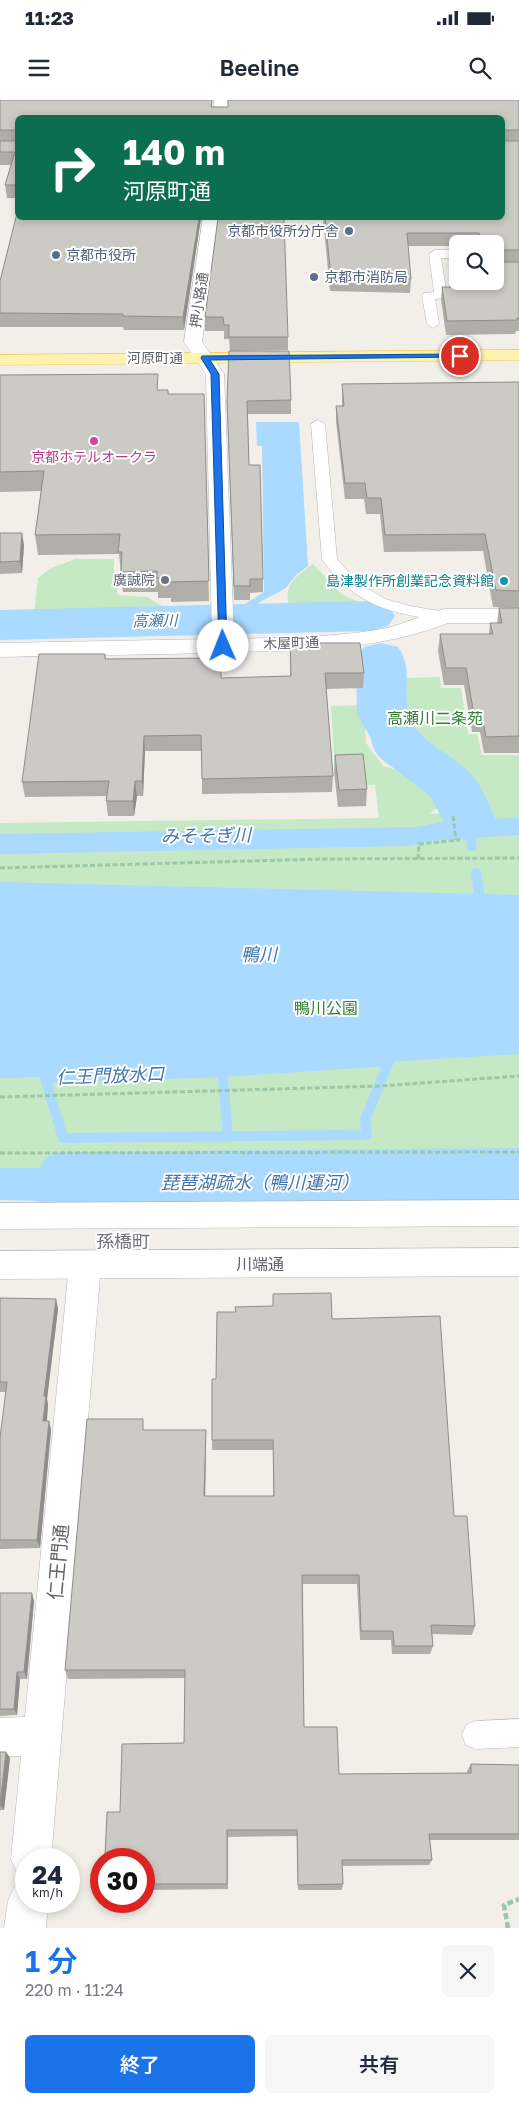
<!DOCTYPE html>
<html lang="ja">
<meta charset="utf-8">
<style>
:root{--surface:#fff;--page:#f6f6f7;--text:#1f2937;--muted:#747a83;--accent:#1a73e8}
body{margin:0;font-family:"Golos Text","Noto Sans JP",sans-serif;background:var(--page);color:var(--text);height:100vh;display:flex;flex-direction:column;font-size:19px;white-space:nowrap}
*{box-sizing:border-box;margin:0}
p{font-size:16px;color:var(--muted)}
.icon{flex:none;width:28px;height:28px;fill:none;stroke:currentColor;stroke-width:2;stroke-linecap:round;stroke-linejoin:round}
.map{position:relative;height:1828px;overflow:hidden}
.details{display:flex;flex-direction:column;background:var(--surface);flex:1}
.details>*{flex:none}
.hud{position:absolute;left:15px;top:15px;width:490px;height:105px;border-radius:8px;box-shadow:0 2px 8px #0003;background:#0b6e4f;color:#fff;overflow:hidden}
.tools{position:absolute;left:449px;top:135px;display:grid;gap:10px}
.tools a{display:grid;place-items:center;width:55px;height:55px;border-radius:8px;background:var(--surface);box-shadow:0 2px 8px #0003;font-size:25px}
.speed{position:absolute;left:15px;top:1748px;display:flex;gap:10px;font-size:25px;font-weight:700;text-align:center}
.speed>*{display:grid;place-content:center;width:65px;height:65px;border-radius:50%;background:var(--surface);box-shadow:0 2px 8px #0003;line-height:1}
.speed small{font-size:12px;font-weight:400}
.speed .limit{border:8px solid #d22;background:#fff;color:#111}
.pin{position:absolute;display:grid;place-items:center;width:42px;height:42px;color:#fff;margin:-21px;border:2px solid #fff;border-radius:50%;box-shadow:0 1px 5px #0007}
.me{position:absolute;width:55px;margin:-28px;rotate:359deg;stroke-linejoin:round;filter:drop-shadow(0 0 4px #0008)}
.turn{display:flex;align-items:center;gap:18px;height:105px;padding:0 25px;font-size:22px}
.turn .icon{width:65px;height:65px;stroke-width:2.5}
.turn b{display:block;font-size:35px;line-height:42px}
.round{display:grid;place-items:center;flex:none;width:52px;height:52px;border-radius:8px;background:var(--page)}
.overview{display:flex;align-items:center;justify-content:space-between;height:85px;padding:0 25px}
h1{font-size:30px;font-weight:600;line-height:38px;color:var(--accent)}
.cta{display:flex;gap:10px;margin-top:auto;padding:10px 25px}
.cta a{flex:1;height:58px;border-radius:8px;background:var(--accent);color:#fff;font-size:20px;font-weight:600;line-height:58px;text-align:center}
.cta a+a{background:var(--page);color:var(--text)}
.status{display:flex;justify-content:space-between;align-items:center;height:35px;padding:0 25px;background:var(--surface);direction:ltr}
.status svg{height:14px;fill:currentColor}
header{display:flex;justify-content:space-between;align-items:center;height:65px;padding:0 25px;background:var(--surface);font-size:22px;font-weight:600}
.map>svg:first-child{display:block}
.green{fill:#c5e8c5}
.water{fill:#aadaff}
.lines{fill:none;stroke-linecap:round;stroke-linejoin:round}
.stream{stroke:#aadaff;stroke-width:10}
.canal{fill:#aadaff;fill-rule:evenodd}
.river{fill:#aadaff;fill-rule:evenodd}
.lane-casing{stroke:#b5b8bc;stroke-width:1}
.street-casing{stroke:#b5b8bc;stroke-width:1}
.secondary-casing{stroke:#b6babf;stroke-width:1}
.primary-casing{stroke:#f2c960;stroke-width:1}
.path-far1{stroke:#9cc7a9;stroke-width:3;stroke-dasharray:5 2.5;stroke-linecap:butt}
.path{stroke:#9cc7a9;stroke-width:4.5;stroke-dasharray:6 3;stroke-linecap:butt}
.lane{fill:#fff;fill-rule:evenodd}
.street{fill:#fff;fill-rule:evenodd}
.secondary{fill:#fff;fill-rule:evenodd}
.primary{fill:#fff2af;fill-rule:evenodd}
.wall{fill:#afaea9}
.shaded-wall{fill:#8f8d8a}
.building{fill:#cccac5;stroke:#8f8d8a}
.route{fill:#1a73e8;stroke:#114b97}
.service-dot{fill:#5c6f8a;stroke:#fff;stroke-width:2}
.hotel-dot{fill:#d1479c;stroke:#fff;stroke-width:2}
.worship-dot{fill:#6b7280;stroke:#fff;stroke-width:2}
.culture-dot{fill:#0f9aa8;stroke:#fff;stroke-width:2}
.labels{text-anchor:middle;stroke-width:4;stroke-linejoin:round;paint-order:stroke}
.far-service-label{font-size:14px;fill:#4e5e75;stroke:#fff;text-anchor:start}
.far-street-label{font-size:14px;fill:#5f6368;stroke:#fff}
.far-hotel-label{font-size:14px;fill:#b23c85;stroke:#fff}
.far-worship-label{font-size:14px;fill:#5b616d;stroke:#fff;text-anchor:end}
.far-culture-label{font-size:14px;fill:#0d838f;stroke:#fff;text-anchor:end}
.far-water-label{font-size:15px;font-style:italic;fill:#4174aa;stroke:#fff}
.park-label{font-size:16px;fill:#348238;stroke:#fff}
.street-label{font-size:16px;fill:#5f6368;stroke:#fff}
.water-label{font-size:18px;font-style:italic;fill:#4174aa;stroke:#fff}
.neighbourhood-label{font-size:18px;fill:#70757a;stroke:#fff}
.near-street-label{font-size:19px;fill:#5f6368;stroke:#fff}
</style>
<div class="status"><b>11:23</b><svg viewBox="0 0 49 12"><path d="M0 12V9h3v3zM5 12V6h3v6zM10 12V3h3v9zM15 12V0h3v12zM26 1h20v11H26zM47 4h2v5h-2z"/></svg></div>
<header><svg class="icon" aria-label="menu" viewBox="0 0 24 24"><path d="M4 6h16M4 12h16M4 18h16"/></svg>Beeline<svg class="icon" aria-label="search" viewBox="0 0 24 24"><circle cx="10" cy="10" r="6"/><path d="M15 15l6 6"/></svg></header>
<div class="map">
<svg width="519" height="1828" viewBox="0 0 519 1828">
<rect width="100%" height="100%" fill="#f1efe8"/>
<!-- green -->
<g class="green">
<path d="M75,459H114V476L118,495L147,497L164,507L160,514L34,516L38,478L49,469Z"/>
<path d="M313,464L341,494L363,504L289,505C283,484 298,475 313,464Z"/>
<path d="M440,577L441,588H461L468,634H477L482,655H519V1096L0,1097V723L379,718L375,685H336L331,606L366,605L365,587L379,586L378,612L365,619L366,643L383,666L410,674L430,676L446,688L458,709H435L430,714L477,710L469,708L460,689L439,672L442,665L429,650L405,633L388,615V583L408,578Z"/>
</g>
<!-- water -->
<g class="water">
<path d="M256,322H299L308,466L296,475L286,488L260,502L251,508L237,509L264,492L262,346H257Z"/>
<path d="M383,614L401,635L426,652L437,665L432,673C409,673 380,669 372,644C370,637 371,627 370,620L374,616Z"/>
<path d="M467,712H476L481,719L519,718V735L439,740L407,746L0,754V734L416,727L453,720L456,715Z"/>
<path d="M0,782L519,795V954L223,972L0,978Z"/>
</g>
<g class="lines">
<!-- stream -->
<g class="stream">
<path d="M471,739L472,746"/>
<path d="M476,773L481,806"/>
<path d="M389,961L365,1020L367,1035L63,1038L45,978L223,972Z"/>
<path d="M222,965L228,1037"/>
<path d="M369,1057L371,1065L65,1068V1059Z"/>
<path d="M230,1061L232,1082"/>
</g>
<!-- canal -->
<path class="canal" d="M519,1048V1112L57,1114L43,1110L39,1101L0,1100V1068H40L46,1057L59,1052Z"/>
<!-- river -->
<g class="river">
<path d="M371,501L388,506L395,516L388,526L371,531L0,540V510Z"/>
<path d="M381,543L398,547C414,570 402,591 409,614C418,643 449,652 469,672C482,684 489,706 497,722L489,735L470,741L451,735L430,696L383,660L357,614L356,558L364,547Z"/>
</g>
<!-- lane casing -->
<g class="lane-casing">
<g id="lane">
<path d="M435,150H458V158H441L447,195L445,198L435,199L439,224L433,228L427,224L422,196L424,193L434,192L429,154Z"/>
<path d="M318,320L325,324L337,459L358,483L385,499L410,506L451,513L453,516L451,519L445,521C390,513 356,507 322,459L311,324Z"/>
<path d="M519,1619V1647L476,1649L466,1645L462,1635L466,1625L476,1621Z"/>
</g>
</g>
<!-- street casing -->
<g class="street-casing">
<g id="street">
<path d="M214,0H228L227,18H213Z"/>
<path d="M203,118H218L202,242L224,274L234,539C285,537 336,538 387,528C405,524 437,507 453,511L456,516L453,521C381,550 312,550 236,552C157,555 79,555 0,557V543L212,539L206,274L184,242Z"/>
<path d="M85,1151L96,1155L101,1165L51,1759H26V1777L17,1773L11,1759L21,1656H0V1618L25,1617L69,1165L74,1155Z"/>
<path d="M26,1781V1801H48L46,1828H4L8,1801L14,1787Z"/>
</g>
</g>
<!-- secondary casing -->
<g class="secondary-casing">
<g id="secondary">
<path d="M445,509H519V523H445L437,521L434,516L437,511Z"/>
<path d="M519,1100V1126L0,1129V1103Z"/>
<path d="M519,1148V1176L0,1179V1151Z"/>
</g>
</g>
<!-- primary casing -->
<g class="primary-casing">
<path id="primary" d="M519,250V260L0,265V255Z"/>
</g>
<!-- path-far1 -->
<g class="path-far1">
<path d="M453,716L456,740"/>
<path d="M418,759L419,744L460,740"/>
<path d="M0,768L320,759L519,758"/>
<path d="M0,997L380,986L519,976"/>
<path d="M0,1053L519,1052"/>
</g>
<!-- path -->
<path class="path" d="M508,1828L504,1805L519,1799"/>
<!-- lane -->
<use href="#lane" class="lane"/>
<!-- street -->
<use href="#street" class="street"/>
<!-- secondary -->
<use href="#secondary" class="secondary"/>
<!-- primary -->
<use href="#primary" class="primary"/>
</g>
<!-- wall -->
<g class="wall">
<path d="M0,0L228,7L519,0V231H516L515,234L446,235L441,200L442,187H485L484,181H495V144H458V146H408L411,179L410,193L330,191L323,118H502L18,18V98H7L5,85L11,65H0Z"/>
<path d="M201,118L184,230H124L123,227H0V181Z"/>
<path d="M218,118L288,237V250L230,251L229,239H224V231H205V217Z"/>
<path d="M0,275L159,290H168L169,294H204L209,501L171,502V498H158V492H123L119,454L38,455L35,435L41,391L0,392Z"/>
<path d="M519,282V653H484L480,632H472L464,585H444L438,551L440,534H489L490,523H497L499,508H518L493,507L483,451L384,452L380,414H366L364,399H345L336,322V306H342V284Z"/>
<path d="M227,300H291V314H248L249,365L263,479V492L250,493V500H234Z"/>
<path d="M0,433L24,445L22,473L0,474Z"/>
<path d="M290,543L364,573L363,588L326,589L333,676L332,692L202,694V651H145L143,696H137L134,716H108L106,701L107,696L25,697L22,682L105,554L106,559L221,578L290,576Z"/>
<path d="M335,655L367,689L366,706L338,707L334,672Z"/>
<path d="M0,1198L56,1199L58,1209L47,1299L48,1305L47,1321H49L51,1330L40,1448L0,1449V1338L6,1292H0Z"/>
<path d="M332,1219L454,1416L475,1526L472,1535L432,1534L433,1546L430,1554H392L391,1540H360L357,1484H303L304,1627L339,1674L467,1673V1671L471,1664L519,1665V1740H430L432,1760L429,1765L342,1766L343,1784L342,1790H298L297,1736L228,1737V1789L148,1790L146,1784L147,1771H144V1759H106L105,1757L120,1712L184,1643L185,1578L68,1579L65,1570L206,1340L205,1396H273V1350H212V1340L216,1279Z"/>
<path d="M0,1493L34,1501L27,1579H20L17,1615L0,1616Z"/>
<path d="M0,1652H6L10,1658L4,1710H0V1714Z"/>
</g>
<!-- shaded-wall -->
<g class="shaded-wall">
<path d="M199,118H203H201L184,230L183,217Z"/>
<path d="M22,433L24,445L22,473L20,461Z"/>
<path d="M144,636L145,651L143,696L142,681Z"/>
<path d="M135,681L137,696L134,716L133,701Z"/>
<path d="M56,1199L58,1209L47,1299L48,1305L46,1330L43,1321L44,1296Z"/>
<path d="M49,1321L51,1330L40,1448L37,1440Z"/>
<path d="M206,1330V1340L205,1406L204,1396Z"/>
<path d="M32,1493L34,1501L27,1579L24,1572Z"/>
<path d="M17,1572L20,1579L17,1615L14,1609Z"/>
<path d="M6,1652L10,1658L4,1710L0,1705Z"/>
</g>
<!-- building -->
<g class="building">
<path d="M0,0H212L211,7H228V0H519V30H502V18H18V30H0Z"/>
<path d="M0,41H18V85H5L15,52H0Z"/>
<path d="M502,41H519V150H497L495,158V144H481L479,133H407L411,179L331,177L325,118H502Z"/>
<path d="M18,109V118H199L183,217L123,216V214L0,213V181Z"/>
<path d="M218,118H284L288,237H229V225H224L223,217H205Z"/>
<path d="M495,160L497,162H519V218H517V220L447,221L442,187H489L488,181H495Z"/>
<path d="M229,251H289L291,300L247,301L249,365H260L263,479H250V486H234L227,300Z"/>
<path d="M158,274L157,290H168V294H204L209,481L170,482V478H157V471L121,472L122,452H118L120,434L35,435L44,371L0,372V275Z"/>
<path d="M519,282V491L496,490L485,434L385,435L381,398H367L365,383H345L336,306H344L342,284Z"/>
<path d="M0,433H22L20,461L0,462Z"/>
<path d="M499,508H519V636L486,637L482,615H474L466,568H446L440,534H493L490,523H502Z"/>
<path d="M290,543H360L364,573H325L333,676L202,679L201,635L144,636L142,681H135L133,701H106L109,681L22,682L39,554H105V559L221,558V578L291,576Z"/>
<path d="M363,654L367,689L339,690L335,655Z"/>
<path d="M331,1193L332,1219L440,1216L454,1416H467L475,1526L431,1525L433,1546H394L393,1531H361L359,1475H302L304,1627H337L339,1674L471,1673V1664L519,1665V1734H429L432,1760H342L343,1784L298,1785L297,1730H227V1784H146L148,1765H144V1759H127V1757H105L107,1712H120L122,1644L184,1643L185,1570H65L87,1319H143V1330H206L204,1396H274L273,1340H212V1279H216L217,1212H236L235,1207L273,1206V1194Z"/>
<path d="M0,1198L56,1199L44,1296H46L43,1321H49L37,1440H0V1338L7,1282H0Z"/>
<path d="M0,1493H32L24,1572H17L14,1609H0Z"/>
<path d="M0,1652H6L0,1705Z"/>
</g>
<!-- route -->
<path class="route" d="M460,254H463V257L210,260L219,274L227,546L226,548H219L211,274L201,258L202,256Z"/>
<!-- markers -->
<g class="service-dot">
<circle cx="349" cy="131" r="5"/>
<circle cx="56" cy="155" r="5"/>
<circle cx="314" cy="177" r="5"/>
</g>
<circle class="hotel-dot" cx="94" cy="341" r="5"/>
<circle class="worship-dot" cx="165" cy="480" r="5"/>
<circle class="culture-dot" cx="504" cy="481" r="5"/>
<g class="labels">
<!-- far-service labels -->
<g class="far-service-label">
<text x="339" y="136" text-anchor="end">京都市役所分庁舎</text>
<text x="66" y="160">京都市役所</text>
<text x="324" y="182">京都市消防局</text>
</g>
<!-- far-street labels -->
<g class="far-street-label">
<text transform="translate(199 200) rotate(-82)" y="5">押小路通</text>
<text x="155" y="263">河原町通</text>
<text transform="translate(291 543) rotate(-2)" y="5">木屋町通</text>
</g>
<!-- far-hotel labels -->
<g class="far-hotel-label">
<text x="94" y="362">京都ホテルオークラ</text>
</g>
<!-- far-worship labels -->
<g class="far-worship-label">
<text x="155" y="485">廣誠院</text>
</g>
<!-- far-culture labels -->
<g class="far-culture-label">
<text x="494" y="486">島津製作所創業記念資料館</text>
</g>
<!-- far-water labels -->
<g class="far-water-label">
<text transform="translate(155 521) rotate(-1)" y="5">高瀬川</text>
</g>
<!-- park labels -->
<g class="park-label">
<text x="435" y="624">高瀬川二条苑</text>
<text x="326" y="914">鴨川公園</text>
</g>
<!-- street labels -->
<g class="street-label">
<text x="260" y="1170">川端通</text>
</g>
<!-- water labels -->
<g class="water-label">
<text transform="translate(206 736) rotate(-1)" y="6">みそそぎ川</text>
<text transform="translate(259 855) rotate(-1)" y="6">鴨川</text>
<text transform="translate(110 976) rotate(-2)" y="6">仁王門放水口</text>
<text x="260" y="1089">琵琶湖疏水（鴨川運河）</text>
</g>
<!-- neighbourhood labels -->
<g class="neighbourhood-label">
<text x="123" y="1148">孫橋町</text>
</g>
<!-- near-street labels -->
<g class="near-street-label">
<text transform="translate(58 1462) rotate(-85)" y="7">仁王門通</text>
</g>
</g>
</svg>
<div class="tools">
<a><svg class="icon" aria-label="search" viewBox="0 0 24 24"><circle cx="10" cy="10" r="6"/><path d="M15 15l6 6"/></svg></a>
</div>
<div class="speed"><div>24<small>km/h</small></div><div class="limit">30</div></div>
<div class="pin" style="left:460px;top:256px;background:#d93025"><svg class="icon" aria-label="arrive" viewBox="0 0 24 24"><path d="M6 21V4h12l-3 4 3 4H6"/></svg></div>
<svg class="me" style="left:223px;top:546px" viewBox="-20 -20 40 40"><circle r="19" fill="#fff"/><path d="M0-13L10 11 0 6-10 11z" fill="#1a73e8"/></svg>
<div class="hud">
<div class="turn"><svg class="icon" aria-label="right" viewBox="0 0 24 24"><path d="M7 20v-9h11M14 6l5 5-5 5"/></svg><div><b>140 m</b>河原町通</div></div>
</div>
</div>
<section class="details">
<div class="overview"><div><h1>1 分</h1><p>220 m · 11:24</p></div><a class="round"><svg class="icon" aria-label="close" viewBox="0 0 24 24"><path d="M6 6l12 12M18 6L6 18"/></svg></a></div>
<div class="cta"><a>終了</a><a>共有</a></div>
</section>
